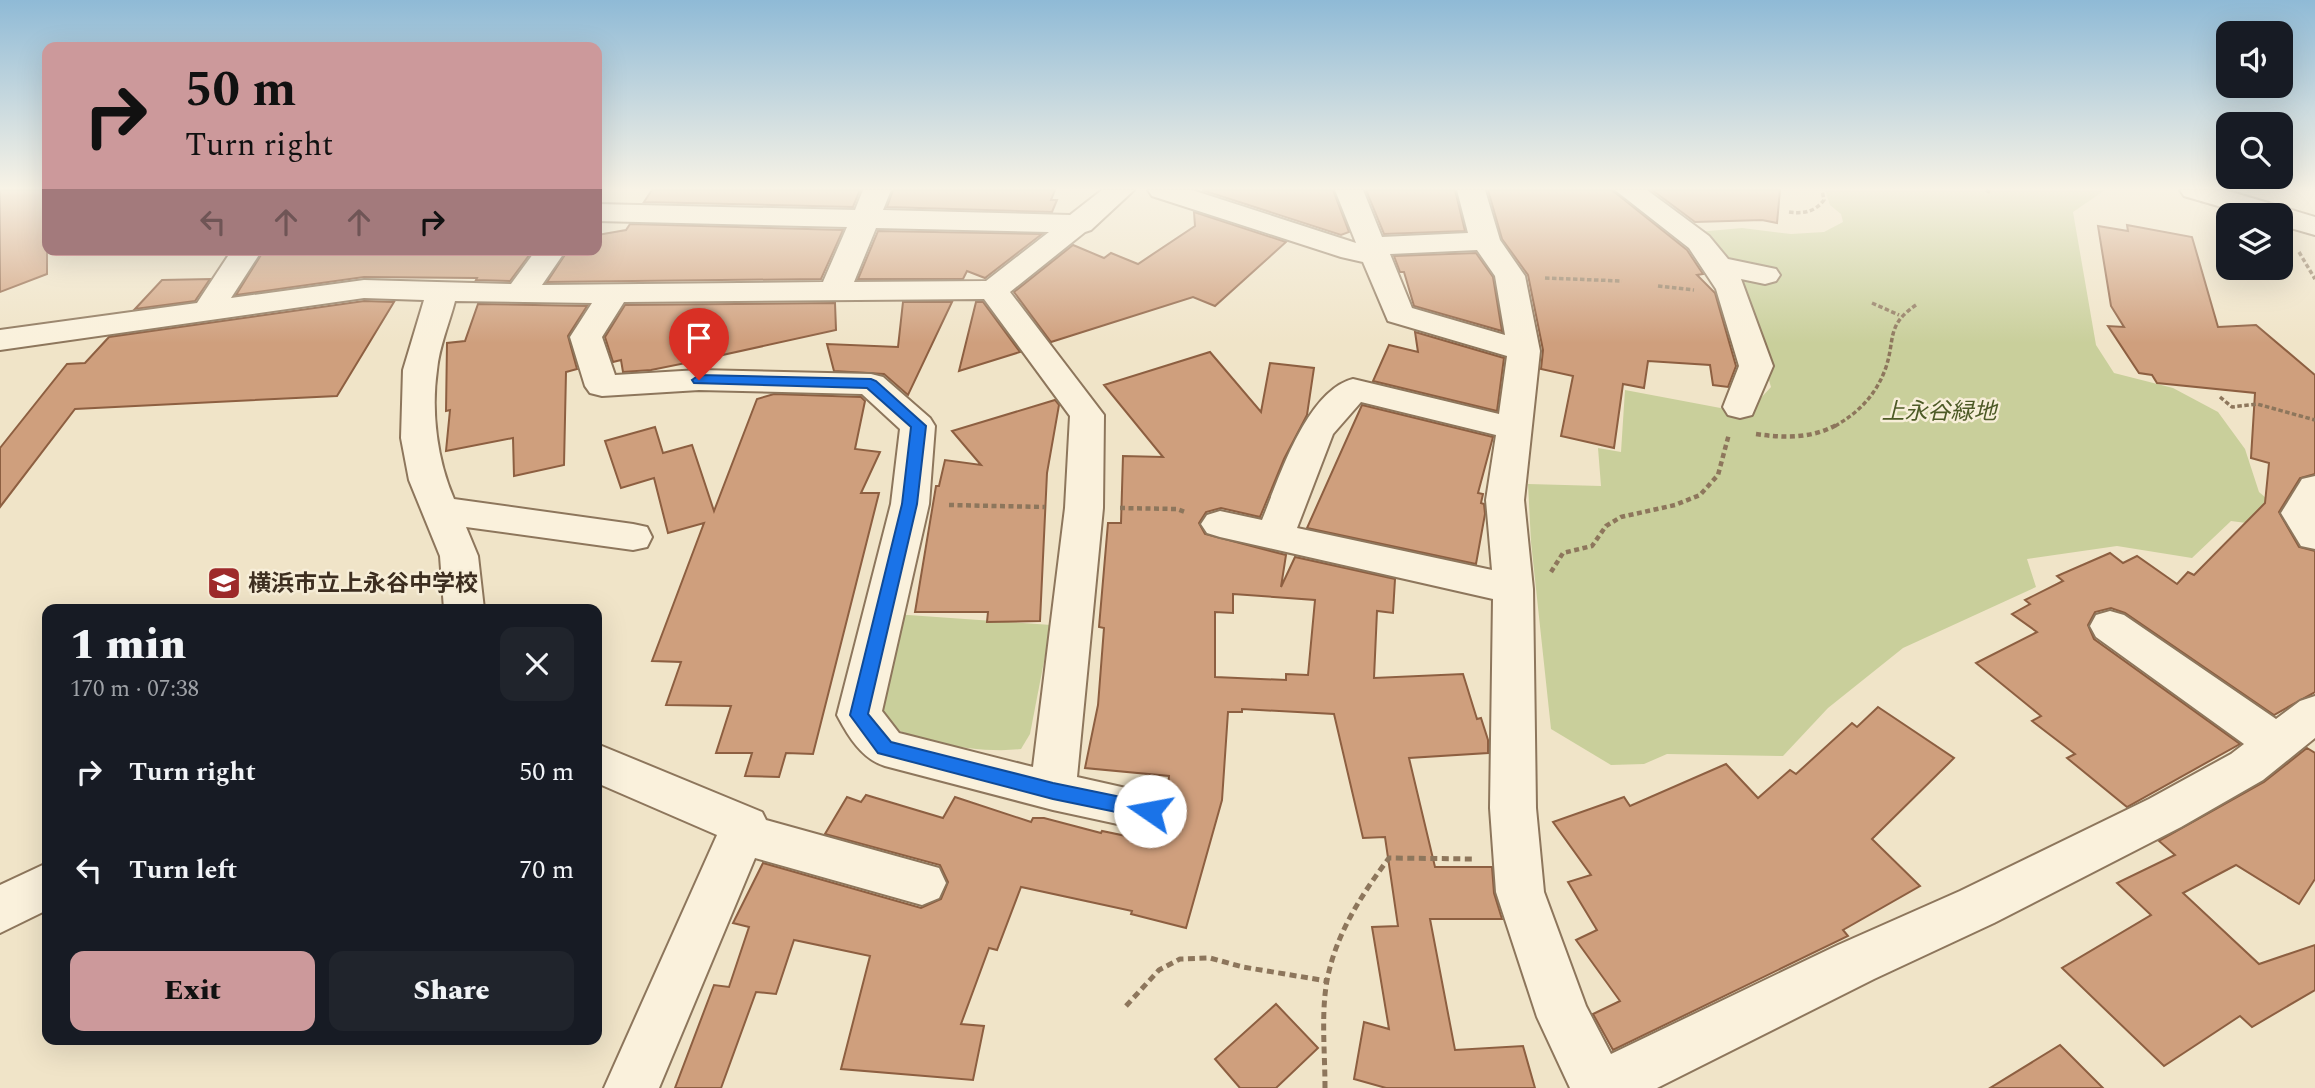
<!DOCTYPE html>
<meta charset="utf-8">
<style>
:root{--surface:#171b24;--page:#20242c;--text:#f1f3f6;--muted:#9ea1a6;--accent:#cc999b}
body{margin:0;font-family:Spectral,"Noto Sans JP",serif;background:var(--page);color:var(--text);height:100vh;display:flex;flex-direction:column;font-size:26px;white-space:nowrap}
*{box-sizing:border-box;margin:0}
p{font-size:23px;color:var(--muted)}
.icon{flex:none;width:38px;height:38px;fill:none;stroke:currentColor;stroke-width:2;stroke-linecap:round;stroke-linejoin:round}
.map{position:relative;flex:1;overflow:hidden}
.sheet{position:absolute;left:42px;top:604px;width:560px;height:441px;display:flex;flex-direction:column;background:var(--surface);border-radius:14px;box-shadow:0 7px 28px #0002}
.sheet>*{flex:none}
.top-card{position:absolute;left:42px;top:42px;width:560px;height:214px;border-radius:14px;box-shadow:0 7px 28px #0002;background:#cc999b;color:#111;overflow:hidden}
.controls{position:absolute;left:2216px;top:21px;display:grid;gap:14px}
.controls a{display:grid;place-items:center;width:77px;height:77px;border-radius:14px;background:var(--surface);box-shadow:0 7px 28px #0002;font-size:35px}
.pin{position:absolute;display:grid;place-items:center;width:60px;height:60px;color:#fff;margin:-72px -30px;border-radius:50% 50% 50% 0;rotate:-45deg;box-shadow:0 0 7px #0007}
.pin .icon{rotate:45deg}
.me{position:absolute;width:77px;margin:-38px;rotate:282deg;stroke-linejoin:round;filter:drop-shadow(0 0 5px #0008)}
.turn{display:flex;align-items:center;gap:24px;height:147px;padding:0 28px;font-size:32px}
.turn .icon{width:91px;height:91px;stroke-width:2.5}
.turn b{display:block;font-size:49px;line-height:60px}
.lanes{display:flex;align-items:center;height:66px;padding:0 28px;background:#0003;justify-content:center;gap:35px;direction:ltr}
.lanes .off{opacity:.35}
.round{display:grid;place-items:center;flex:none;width:74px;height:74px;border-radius:14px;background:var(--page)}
.headline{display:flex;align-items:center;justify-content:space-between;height:119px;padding:0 28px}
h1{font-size:42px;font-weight:800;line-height:52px}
.cta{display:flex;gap:14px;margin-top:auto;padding:14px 28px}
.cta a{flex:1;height:80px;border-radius:14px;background:var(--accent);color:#111;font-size:28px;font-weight:800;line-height:80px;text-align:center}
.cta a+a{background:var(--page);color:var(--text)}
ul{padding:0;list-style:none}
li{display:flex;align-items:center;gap:21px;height:98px;padding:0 28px}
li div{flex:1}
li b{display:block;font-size:26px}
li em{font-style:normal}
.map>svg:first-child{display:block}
.green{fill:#c9cf9b}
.building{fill:#cf9f7d;stroke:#8d5f41;stroke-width:2;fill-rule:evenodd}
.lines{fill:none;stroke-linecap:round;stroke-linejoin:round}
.minor-casing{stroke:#8d765c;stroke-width:4}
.path-far2{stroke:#8d765c;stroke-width:3.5;stroke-dasharray:4.5 2.5;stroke-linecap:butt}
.path-far1{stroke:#8d765c;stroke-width:4.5;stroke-dasharray:5 3.5;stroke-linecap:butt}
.path{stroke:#8d765c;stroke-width:5;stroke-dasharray:7 4.5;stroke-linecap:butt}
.minor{fill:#faf1dc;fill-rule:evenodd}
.route{fill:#1a73e8;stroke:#114b97;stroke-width:2}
.labels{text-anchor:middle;stroke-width:5;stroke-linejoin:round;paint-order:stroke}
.park-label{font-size:23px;font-style:italic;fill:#4d5a26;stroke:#f7eed8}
.poi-label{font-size:23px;font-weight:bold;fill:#3d2e20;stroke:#f7eed8;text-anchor:start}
</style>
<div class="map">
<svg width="2315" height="1088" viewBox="0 0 2315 1088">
<rect width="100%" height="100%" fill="#f0e4c8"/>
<!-- green -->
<g class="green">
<path d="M1825,190H2105L2073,212L2096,345L2114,373L2173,388L2218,412L2245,449L2259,492L2279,509L2291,529L2231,521L2192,558L2117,546L2027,559L2036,587L1903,648L1828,708L1783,756L1667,754L1644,764L1611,765L1551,729L1531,542L1528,484L1601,486L1598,448L1621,452L1625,390L1747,413L1771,387L1749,313L1698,232L1742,228L1791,234L1824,232L1843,222L1841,214L1830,205Z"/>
<path d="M894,614L1051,625L1030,734L1021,749C984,754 903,743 876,715Z"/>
</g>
<!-- building -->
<g class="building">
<path d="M0,190H47V274L0,292Z"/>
<path d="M652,190H860L853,207L644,202Z"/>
<path d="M893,190H1055L1051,200H1057L1052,212L887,207Z"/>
<path d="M1202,190H1333L1349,232L1341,235Z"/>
<path d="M1366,190H1455L1465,231L1384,234Z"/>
<path d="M1488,190H1612L1687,250L1703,274L1697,275L1715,293L1736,366L1728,387L1713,385L1710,365L1648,361L1644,388L1623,384L1614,448L1561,436L1573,376L1541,369L1543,350L1528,275L1502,239Z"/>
<path d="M1652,190H1780L1777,223L1762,220L1695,222Z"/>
<path d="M1194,212L1286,242L1215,306L1193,297L1051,342L1014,292L1073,245L1104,258L1111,253L1138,264L1195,226Z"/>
<path d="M630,224L843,230L821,279L547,282L568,250H597V235L626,230Z"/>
<path d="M2127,225L2192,237L2218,327L2256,325L2315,375V474L2300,478L2279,512L2299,547L2315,551V692L2274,715L2125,613L2111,608L2095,612L2088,625L2094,639L2240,744L2127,807L2067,758L2075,754L2032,721L2041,716L1976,663L2037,632L2012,614L2030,604L2025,600L2063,581L2057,576L2110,553L2123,563L2137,556L2177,584L2188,572L2194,575L2265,503L2269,463L2251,458L2255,393L2157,383L2152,375L2139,373L2108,326L2124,327L2111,306L2098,226L2128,231Z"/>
<path d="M878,231L1042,234L985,278L967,271L963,279H858Z"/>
<path d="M264,250H533L510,281L476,280L477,278L364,277L236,295Z"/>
<path d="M1476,253L1493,277L1502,331L1414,306L1404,272H1400L1394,256Z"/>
<path d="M210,279L195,301L135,309L162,280Z"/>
<path d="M364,301L394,302L337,396L75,409L0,507V448L67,364L85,363L109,337Z"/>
<path d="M903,302H952L908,395L884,374L834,371L827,344L898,347Z"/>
<path d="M976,302H983L1020,352L959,371Z"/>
<path d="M835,303L836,330L709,358L692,357L691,362L651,370L623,372L621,360L613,362L605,337L625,305Z"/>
<path d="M478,304L587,306L568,336L577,369L566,372L564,465L514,476L513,438L446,451L450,410L446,411L447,343L465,341Z"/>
<path d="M1415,332L1504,358L1497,411L1373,381L1389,345L1418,352Z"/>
<path d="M1210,352L1261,412L1270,363L1314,368L1307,415L1284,459L1260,517L1221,508L1206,512L1199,523L1205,534L1286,555L1281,587L1295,557L1395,579L1393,613L1377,611L1374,678L1463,674L1477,719L1481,718L1488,740V753L1409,758L1435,867H1492L1494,893L1502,919H1430L1455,1050L1523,1046L1535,1088H1386L1354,1079L1364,1022L1389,1029L1372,927L1398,926L1385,837L1363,838L1334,714L1242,709V712H1228L1222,800L1186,928L1131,914L1132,911L1021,887L997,950L989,948L961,1024L984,1026L973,1080L841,1069L870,956L794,940L776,994L756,992L721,1088H675L714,985L729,987L749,927L733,923L763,863L921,908L941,899L948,882L940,865L825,834L847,797L861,802L866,795L943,818L955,797L1031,822L1033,818H1044L1101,833L1102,831L1155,842L1156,839L1162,841L1164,829L1168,826L1175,812L1167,795L1169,776L1085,768L1098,705L1104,628L1099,627L1108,523H1121L1123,456L1163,457L1104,385ZM1233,594L1315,600L1308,675L1286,674V680L1215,677V612L1233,613Z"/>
<path d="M774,394L861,397L865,401L855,449L880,452L861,493H879L813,754L786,753L779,777L745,776L752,753H716L731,706L666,705L681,662L652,661L704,523L668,533L654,478L621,488L605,441L655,427L663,453L692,445L714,511L757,399Z"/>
<path d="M1055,400L1059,405L1047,473L1040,621L987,622L988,612H915L936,486H939L945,460L981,465L952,431Z"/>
<path d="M1362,405L1493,437L1478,493L1483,494L1481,503L1484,504L1485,514L1476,564L1307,528Z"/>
<path d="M1878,707L1954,758L1872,839L1920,886L1843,930L1848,936L1613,1050L1593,1014L1620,1001L1576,940L1597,930L1568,882L1591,875L1553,822L1624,797L1630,806L1726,764L1758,798L1790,770L1796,774L1852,723L1857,727Z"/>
<path d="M2307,748L2315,753V879L2299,904L2236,865L2183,893L2259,964L2315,945V990L2252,1027L2240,1016L2164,1066L2062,968L2151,915L2117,883L2175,855L2159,841L2264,782Z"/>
<path d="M1276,1004L1318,1048L1276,1088H1240L1215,1059Z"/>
<path d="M2060,1045L2103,1088H1990Z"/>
</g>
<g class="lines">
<!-- minor casing -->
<g class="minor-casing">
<g id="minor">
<path d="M863,190H891L883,210L1070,215L1102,190H1134L1091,230L1085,232L1010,292L1104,415L1103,508L1077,777L1166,797L1173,811L1166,825L1150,831L1053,810L885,766C862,759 848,736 837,715L891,504L900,429L862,394L699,390L602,396L590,393L585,386L570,337L592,303L455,301C449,324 439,347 437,370C431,412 437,460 454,499L633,524L647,527L652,537L647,547L633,550L466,527L478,556L484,609H444L440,556L409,480L401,438L403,370L424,300L364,298L0,350V330L197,303L232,250H262L231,298L364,280L511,284L536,250H566L542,285L823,282L847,227L597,221V204L855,210ZM876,228L1049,232L986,281L854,282ZM984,299L1070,416L1065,508L1033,767L899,733L882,711L929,504L935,426L930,418L883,377L871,374L699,370L615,375L602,337L624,302Z"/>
<path d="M1148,190H1192L1356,243L1335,190H1363L1382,237L1468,233L1457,190H1485L1500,240L1525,276L1540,351L1524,500L1533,589L1536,808L1544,892L1586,1006L1611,1054L1838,945L1960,891L2149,799L2231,754L2244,744L2096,637L2090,626L2096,615L2110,611L2124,615L2276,719L2300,701L2315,696V738L2263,780L2181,827L1994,923L1874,979L1657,1088H1570L1537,1017L1496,892L1490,808L1493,599L1220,537L1207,533L1201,524L1207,515L1220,511L1262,520C1279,479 1306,391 1353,379L1499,414L1507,356L1388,321L1363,262L1341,257L1152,196ZM1477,250L1495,276L1505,335L1412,308L1390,254ZM1361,402L1496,435L1486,500L1492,570L1297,528L1333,434Z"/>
<path d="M1615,190H1647L1709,236L1728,259L1776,269L1780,275L1776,281L1765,284L1741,279L1773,366L1752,415L1740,418L1728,415L1723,407L1739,366L1716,289L1689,248Z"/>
<path d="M2180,190H2225L2315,217V235L2280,225V215H2249L2184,196Z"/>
<path d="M2315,476V549L2301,546L2281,513L2302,479Z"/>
<path d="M597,744L762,812L766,820L939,868L946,883L939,898L922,905L755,858L659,1088H604L717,835L597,783Z"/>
<path d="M47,863V910L0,933V885Z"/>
</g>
</g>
<!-- path-far2 -->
<g class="path-far2">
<path d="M1986,190L1991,193"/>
<path d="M1789,212C1803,214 1815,212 1824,200L1822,190"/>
<path d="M2299,252L2315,279"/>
<path d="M1545,278L1622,281"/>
<path d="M1658,286L1694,290"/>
<path d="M1872,303L1899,315"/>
<path d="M2220,397L2232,407L2257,404L2315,420"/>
<path d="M1835,426C1858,413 1875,396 1885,370C1896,340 1885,326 1916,305"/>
</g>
<!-- path-far1 -->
<g class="path-far1">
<path d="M1756,434C1784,438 1812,439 1838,424"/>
<path d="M949,505L1045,507"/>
<path d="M1120,508L1177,509L1185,512"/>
<path d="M1551,572L1563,553L1592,546L1606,526L1621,517L1675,505L1700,495L1718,475L1729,434"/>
</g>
<!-- path -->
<g class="path">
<path d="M1126,1006L1159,970L1180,959L1210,958L1243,967L1327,981"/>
<path d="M1325,1088C1325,1057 1322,1025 1325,995C1330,943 1359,898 1389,858L1475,859"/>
</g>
<!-- minor -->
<use href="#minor" class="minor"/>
</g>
<!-- sky -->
<linearGradient id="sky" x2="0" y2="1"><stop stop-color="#8fbad6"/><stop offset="0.55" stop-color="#f8f3e6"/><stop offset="1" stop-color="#f8f3e6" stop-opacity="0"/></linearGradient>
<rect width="2315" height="343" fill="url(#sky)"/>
<!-- route -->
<path class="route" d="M699,375L871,379L876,381L926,426L917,504L868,714L891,742L1053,783L1150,803L1157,805L1160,811L1157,817L1150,819L1053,799L878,753L850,715L902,504L911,427L867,388L694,383L692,380Z"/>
<!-- icons -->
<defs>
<g id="school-square" transform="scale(1.75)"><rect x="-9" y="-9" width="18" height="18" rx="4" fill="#9e2a2b" stroke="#f7eed8"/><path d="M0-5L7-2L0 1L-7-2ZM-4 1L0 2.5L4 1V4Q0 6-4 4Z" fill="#fff"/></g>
</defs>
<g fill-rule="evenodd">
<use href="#school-square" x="224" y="583"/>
</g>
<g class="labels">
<!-- park labels -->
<g class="park-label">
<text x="1939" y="419">上永谷緑地</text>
</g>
<!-- poi labels -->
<g class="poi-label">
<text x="248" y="591">横浜市立上永谷中学校</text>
</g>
</g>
</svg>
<div class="controls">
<a><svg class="icon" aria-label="sound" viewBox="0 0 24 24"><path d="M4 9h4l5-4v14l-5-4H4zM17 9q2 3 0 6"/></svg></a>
<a><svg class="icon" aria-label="search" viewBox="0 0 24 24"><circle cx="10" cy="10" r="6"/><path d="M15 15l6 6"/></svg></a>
<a><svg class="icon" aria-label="layers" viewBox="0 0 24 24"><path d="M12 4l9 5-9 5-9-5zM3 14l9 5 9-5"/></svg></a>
</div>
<div class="pin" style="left:699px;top:380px;background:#d93025"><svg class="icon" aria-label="arrive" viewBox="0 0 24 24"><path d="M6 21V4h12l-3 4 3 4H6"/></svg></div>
<svg class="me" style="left:1150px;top:811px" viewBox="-20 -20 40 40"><circle r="19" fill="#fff"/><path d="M0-13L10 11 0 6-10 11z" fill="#1a73e8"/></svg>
<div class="top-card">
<div class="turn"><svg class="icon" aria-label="right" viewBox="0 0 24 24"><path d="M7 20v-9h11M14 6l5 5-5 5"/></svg><div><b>50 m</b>Turn right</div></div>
<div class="lanes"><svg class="icon off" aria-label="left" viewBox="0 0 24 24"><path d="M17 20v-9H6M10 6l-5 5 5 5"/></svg><svg class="icon off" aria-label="ahead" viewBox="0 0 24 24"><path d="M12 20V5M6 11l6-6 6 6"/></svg><svg class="icon off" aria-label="ahead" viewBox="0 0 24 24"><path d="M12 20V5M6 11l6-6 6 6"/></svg><svg class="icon" aria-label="right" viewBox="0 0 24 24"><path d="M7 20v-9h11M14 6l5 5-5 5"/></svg></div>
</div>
<section class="sheet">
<div class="headline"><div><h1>1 min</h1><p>170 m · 07:38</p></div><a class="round"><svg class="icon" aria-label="close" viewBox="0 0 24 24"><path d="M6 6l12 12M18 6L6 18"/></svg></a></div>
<ul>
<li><svg class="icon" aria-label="right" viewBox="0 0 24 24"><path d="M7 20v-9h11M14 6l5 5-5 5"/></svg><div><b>Turn right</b></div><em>50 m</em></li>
<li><svg class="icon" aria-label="left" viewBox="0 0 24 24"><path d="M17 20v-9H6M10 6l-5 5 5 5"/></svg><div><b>Turn left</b></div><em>70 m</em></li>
</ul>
<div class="cta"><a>Exit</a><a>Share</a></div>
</section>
</div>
